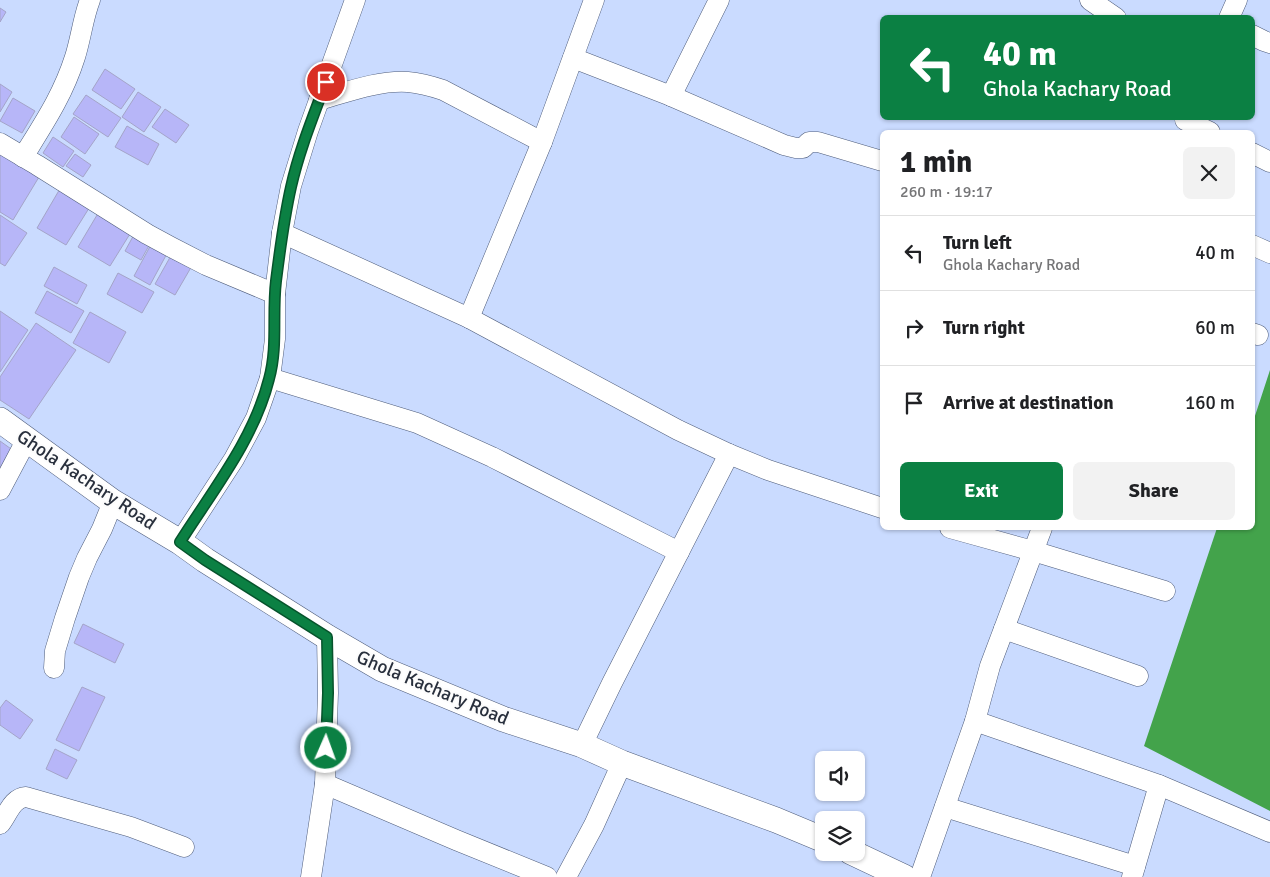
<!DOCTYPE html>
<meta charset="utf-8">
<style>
:root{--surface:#fff;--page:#f2f2f2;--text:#202124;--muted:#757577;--line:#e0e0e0;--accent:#0b8043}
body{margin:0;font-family:Signika,sans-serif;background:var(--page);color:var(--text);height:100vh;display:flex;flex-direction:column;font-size:19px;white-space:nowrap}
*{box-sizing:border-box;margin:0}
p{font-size:16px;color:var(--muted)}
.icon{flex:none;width:28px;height:28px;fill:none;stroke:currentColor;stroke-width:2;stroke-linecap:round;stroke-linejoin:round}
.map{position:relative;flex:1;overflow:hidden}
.details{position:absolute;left:880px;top:130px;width:375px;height:400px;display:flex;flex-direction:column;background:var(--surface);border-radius:8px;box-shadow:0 1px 4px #0004}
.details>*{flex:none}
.hud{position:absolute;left:880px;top:15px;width:375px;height:105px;border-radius:8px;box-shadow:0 1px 4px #0004;background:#0b8043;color:#fff;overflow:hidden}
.tools{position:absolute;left:815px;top:751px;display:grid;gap:10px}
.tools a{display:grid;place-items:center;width:50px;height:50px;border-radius:8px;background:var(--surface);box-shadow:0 1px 4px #0004;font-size:25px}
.pin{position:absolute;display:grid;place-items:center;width:42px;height:42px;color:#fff;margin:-21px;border:2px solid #fff;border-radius:50%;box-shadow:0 1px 5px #0007}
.me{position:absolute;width:55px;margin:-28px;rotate:2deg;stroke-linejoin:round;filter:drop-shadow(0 0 4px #0008)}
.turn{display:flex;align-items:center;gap:18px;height:105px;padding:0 20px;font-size:22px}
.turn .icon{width:65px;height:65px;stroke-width:2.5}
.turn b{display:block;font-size:35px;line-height:42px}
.round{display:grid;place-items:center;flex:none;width:52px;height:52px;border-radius:8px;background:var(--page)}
.head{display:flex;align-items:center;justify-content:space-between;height:85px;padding:0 20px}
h1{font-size:30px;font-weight:700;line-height:38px}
.action{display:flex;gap:10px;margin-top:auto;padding:10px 20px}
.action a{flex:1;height:58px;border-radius:8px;background:var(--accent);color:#fff;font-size:20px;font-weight:700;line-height:58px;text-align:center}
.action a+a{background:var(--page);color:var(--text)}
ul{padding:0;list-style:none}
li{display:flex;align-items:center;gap:15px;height:75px;padding:0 20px;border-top:1px solid var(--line)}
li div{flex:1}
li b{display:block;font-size:19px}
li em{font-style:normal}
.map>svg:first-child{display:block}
.water{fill:#43a34b}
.building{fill:#b7b6f8;stroke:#a4a4c8}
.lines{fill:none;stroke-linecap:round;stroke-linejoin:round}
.minor-casing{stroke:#4f5d7b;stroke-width:21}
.tertiary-casing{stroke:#4f5d7b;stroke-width:26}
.minor{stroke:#fff;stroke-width:20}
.tertiary{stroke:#fff;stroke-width:25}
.route-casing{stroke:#07532c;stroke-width:12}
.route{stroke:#0b8043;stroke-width:9}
.labels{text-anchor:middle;stroke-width:4;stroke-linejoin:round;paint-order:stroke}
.street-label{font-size:19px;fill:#29303d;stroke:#fcfcfc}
</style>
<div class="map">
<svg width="1270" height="877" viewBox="0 0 1270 877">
<rect width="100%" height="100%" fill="#cadbff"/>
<!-- water -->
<path class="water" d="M1270,370V811L1144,746L1217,528H1252L1253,422Z"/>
<!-- building -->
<g class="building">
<path d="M0,8L6,12L0,22Z"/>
<path d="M105,69L135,89L121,109L92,90Z"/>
<path d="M0,84L12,92L0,112Z"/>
<path d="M138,92L161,107L144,132L122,117Z"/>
<path d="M86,95L121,118L108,137L73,114Z"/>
<path d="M13,98L35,111L22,133L0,121Z"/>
<path d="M165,109L189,125L176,143L152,127Z"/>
<path d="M74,117L99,134L85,154L61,137Z"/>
<path d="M127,126L159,144L148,165L115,147Z"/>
<path d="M53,137L74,151L63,167L43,153Z"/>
<path d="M0,148L42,172L13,220L0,212Z"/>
<path d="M75,154L91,165L83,177L66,166Z"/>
<path d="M61,187L91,205L66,245L37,228Z"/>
<path d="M100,210L133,229L110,266L78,247Z"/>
<path d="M0,215L27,233L5,266L0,263Z"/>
<path d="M136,231L152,240L141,260L125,251Z"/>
<path d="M154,239L170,248L150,285L134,276Z"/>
<path d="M173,252L193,264L175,295L155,284Z"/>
<path d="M54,267L87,285L77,304L44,286Z"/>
<path d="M118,273L154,292L142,313L107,294Z"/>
<path d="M47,291L84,311L71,333L35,313Z"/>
<path d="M0,311L28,330L0,372Z"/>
<path d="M90,312L126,332L109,363L73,343Z"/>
<path d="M36,323L76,350L29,419L0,400V377Z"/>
<path d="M0,441L14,451L0,470Z"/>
<path d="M83,624L124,644L115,663L74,643Z"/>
<path d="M82,687L105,697L79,751L56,740Z"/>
<path d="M6,700L33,720L20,739L0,725V708Z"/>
<path d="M55,749L77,760L67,779L46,769Z"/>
</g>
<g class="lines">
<!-- minor casing -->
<g class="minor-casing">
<g id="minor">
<path d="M1090,0L1116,18"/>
<path d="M1229,18L1237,0"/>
<path d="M1252,35L1264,41L1270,43"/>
<path d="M573,58L671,96L784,145L796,148H803L809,142H818L882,161"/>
<path d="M671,96L719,0"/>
<path d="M319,100C347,92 379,80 408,82C420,83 431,86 443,90L542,142"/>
<path d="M1185,120L1210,132"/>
<path d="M0,143L37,165L147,234L171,247L206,265L275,294"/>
<path d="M1252,153L1270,162"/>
<path d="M23,157C44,123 63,95 75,57C81,38 83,18 90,0"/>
<path d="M282,233L469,318L678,430L729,454L768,470L882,508"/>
<path d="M1252,245L1270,253"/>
<path d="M469,318L542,142L594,0"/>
<path d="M1252,333L1258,335"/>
<path d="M270,378L417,423L492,457L679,552"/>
<path d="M0,490L27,439"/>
<path d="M950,528L1033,551L1165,591"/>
<path d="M180,542L234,459L256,418L270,378L275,339V294L282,233L291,186L308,131L355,0"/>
<path d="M1004,629L1138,676"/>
<path d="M54,668L55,651L65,618L79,577L87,558L102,529L113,502"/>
<path d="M975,721L1159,785L1270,832"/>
<path d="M582,745L612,683L729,454"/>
<path d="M325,784L456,840L547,877"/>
<path d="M945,807L1135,866"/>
<path d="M0,824C8,814 12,798 26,797L131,827L184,847"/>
<path d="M311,877L325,784L328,693L327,637"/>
<path d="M566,877L594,825L622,763"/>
<path d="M920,877L975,721L990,666L1042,528"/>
<path d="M1132,877L1159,785"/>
</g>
</g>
<!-- tertiary casing -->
<g class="tertiary-casing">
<g id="tertiary">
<path d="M0,420L113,502L180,542L205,560L327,637L382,669L503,719L582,745L622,763L776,820L824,840"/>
<path d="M851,852L904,877"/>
</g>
</g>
<!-- minor -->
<use href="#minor" class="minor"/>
<!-- tertiary -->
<use href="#tertiary" class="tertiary"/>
</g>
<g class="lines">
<!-- route casing -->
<g class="route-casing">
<path id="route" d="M326,82C313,117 299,151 291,187C284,218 280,249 276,281C272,314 278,347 269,379C254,439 213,490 180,542L205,560L327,637L328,693L326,748"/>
</g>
<!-- route -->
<use href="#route" class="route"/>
</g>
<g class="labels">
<!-- street labels -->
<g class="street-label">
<text transform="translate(87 479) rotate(34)" y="7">Ghola Kachary Road</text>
<text transform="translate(433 687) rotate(23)" y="7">Ghola Kachary Road</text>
</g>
</g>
</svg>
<div class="tools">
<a><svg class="icon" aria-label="sound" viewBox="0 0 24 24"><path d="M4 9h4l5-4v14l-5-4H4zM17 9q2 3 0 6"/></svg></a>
<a><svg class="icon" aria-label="layers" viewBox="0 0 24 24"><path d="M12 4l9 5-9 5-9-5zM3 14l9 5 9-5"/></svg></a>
</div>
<div class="pin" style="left:326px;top:82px;background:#d93025"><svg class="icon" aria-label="arrive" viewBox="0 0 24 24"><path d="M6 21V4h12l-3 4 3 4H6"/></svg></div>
<svg class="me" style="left:326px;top:748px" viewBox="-20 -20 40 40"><circle r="17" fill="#0b8043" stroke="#fff" stroke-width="3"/><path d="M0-11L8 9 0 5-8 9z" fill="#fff"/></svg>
<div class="hud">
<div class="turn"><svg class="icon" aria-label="left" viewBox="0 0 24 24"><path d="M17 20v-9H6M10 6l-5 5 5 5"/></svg><div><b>40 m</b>Ghola Kachary Road</div></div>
</div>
<section class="details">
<div class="head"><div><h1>1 min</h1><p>260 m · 19:17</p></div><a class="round"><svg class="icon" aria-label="close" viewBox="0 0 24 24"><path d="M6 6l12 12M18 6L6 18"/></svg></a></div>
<ul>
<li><svg class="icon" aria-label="left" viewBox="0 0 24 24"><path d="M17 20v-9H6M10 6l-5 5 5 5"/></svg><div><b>Turn left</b><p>Ghola Kachary Road</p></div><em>40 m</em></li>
<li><svg class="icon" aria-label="right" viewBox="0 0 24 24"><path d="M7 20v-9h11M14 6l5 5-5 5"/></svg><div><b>Turn right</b></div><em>60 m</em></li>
<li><svg class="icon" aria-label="arrive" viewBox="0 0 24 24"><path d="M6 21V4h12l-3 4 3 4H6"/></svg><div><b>Arrive at destination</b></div><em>160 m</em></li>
</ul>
<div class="action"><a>Exit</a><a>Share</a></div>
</section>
</div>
